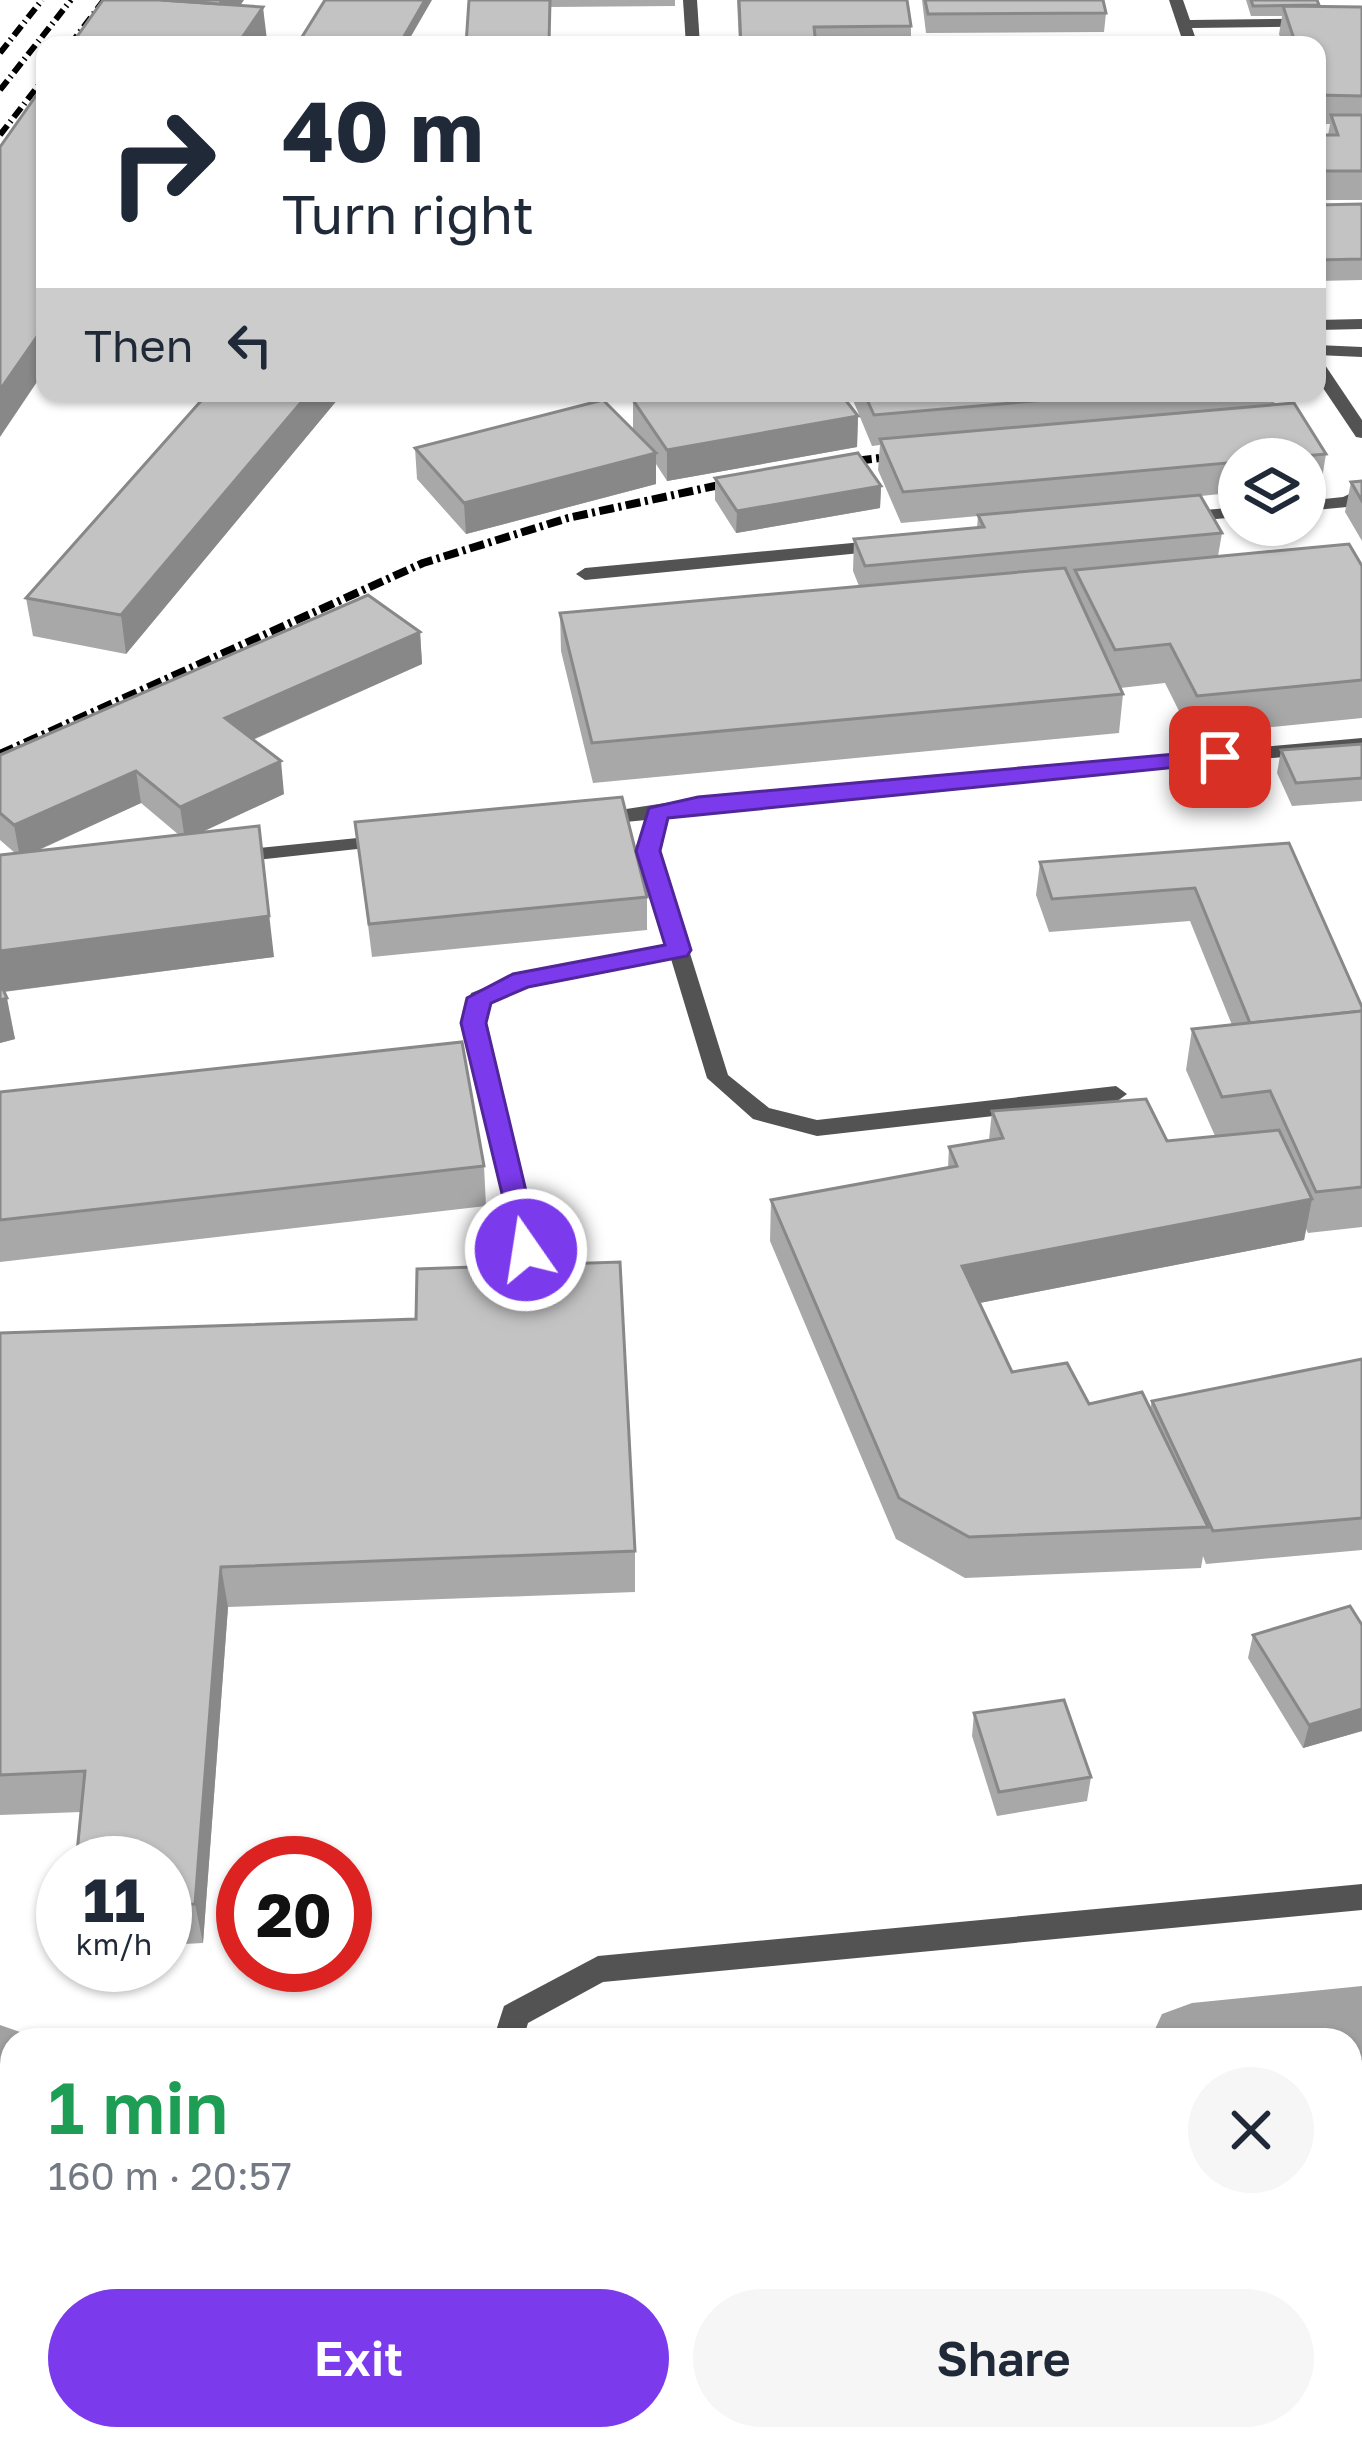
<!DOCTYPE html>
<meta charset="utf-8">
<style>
:root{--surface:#fff;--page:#f6f6f7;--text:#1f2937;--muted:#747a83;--accent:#7c3aed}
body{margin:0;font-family:"Golos Text",sans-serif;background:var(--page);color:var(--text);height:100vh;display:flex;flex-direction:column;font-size:45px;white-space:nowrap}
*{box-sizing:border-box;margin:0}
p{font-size:39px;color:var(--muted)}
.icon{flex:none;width:66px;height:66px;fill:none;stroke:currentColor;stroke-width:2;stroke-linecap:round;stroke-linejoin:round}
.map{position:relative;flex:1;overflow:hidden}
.side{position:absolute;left:0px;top:2028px;width:1362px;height:423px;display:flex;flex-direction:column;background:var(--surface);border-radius:36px 36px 0 0;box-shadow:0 3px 9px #0004}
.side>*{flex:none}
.guide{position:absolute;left:36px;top:36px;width:1290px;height:366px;border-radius:24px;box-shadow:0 3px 9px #0004;background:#fff;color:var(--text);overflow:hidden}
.buttons{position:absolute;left:1218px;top:438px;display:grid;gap:24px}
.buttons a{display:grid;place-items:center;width:108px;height:108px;border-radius:50%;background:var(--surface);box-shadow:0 3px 9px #0004;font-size:60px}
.speed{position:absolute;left:36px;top:1836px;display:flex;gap:24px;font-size:60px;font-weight:700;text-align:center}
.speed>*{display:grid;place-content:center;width:156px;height:156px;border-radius:50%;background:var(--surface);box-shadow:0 3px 9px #0004;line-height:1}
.speed small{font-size:30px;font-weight:400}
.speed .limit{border:18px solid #d22;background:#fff;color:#111}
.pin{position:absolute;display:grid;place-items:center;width:102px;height:102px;color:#fff;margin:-51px;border-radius:24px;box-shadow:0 6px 18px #0006}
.me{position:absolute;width:132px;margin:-66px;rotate:347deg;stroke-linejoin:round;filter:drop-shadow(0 0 9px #0008)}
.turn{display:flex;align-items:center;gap:42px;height:252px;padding:0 48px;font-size:54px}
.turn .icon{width:156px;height:156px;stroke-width:2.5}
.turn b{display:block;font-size:84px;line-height:102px}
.then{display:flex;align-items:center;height:114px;padding:0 48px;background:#0003;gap:24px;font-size:45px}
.round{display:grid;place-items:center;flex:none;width:126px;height:126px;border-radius:63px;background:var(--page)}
.overview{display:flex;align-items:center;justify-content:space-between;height:204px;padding:0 48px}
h1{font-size:72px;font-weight:600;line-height:90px;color:#1e9e55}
.action{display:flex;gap:24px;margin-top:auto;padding:24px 48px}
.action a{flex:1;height:138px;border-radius:72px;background:var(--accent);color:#fff;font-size:48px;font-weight:600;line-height:138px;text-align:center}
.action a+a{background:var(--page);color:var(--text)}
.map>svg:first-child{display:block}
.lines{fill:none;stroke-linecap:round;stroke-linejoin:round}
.canal{fill:#a1a1a1;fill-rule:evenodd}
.lane{fill:#535353;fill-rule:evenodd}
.street{fill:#535353;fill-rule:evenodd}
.rail-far1{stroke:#000;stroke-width:6;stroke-dasharray:12 4.5 1.5 4.5;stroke-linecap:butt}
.rail{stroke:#000;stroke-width:8;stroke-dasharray:15 4.5 3 4.5;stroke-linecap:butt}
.wall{fill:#a8a8a8;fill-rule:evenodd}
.shaded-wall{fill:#888}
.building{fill:#c3c3c3;stroke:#888;stroke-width:3}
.route{fill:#7c3aed;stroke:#51269a;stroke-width:3}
</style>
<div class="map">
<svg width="1362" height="2450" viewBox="0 0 1362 2450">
<rect width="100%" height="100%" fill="#fff"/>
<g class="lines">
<!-- canal -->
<g class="canal">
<path d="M1362,1986V2060L1350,2061V2040H1150L1162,2014L1192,2003Z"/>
<path d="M0,2025L43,2040H12V2103L0,2101Z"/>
</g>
<!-- lane -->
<g class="lane">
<path d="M683,0H697L700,45H686Z"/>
<path d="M1169,0H1183L1190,20L1362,18V26L1192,28L1198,45H1184Z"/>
<path d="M1362,319V329L1317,330V320Z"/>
<path d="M1317,345L1362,347V357L1317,355Z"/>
<path d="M1317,361L1323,362L1362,420V438L1356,437L1317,379Z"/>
<path d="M1362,488V501L1347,507L1305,511V501L1343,497Z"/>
<path d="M1239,507V517L1182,522L1173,517L1182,512Z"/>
<path d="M884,540L893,546L891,550L585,580L576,574L585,568Z"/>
<path d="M1362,738V750L698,810L667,817L658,851L728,1075L769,1108L817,1120L1116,1086L1127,1094L1116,1102L817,1136L753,1119L707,1078L671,959L527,986L489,1002L485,1023L539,1250L527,1258L518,1256L463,1023L471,993L522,973L667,946L638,851L646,820L594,825L584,819L587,815L698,798Z"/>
<path d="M387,835L394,837L397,841L394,845L230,863L220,857L230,851Z"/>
</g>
<!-- street -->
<g class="street">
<path d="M1362,1884V1910L603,1982L528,2023L523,2040H493L504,2006L598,1956Z"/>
<path d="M625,2439H659L663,2450H629Z"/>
</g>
<!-- rail-far1 -->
<g class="rail-far1">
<path d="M70,45L104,0"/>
<path d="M0,53L42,0"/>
<path d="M0,90L71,0"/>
<path d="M0,135L45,77"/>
</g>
<!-- rail -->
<g class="rail">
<path d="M830,464L913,454"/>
<path d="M0,754L423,563L568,518L747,479"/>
</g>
</g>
<!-- wall -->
<g class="wall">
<path d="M469,0H675V6L551,7Z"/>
<path d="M737,0H907L911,26V39L1010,45H739Z"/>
<path d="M922,0H1103L1106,13L1104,32L926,33Z"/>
<path d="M1246,0H1317L1319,6L1362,7V200H1317V135H1328L1330,124H1317V45H1283L1279,34L1282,16H1251Z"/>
<path d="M1362,204V280L1317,281V205Z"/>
<path d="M208,393H343L126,654L33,636L26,598Z"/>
<path d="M850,393H1276L1274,405L1326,454L1321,485L1305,486V459H1239V492L1201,496L1222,533L1218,556L1362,566V718L1191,735L1165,683L1120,688L1123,694L1119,733L593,783L561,651L560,613L859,586L853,571L854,539L977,528L978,516L901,523L878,470L880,445L872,446Z"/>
<path d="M633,400L858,416L857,447L667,481L656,464V484L466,534L417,479L415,448L633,430Z"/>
<path d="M715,478L881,486L880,508L736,533L715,500Z"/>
<path d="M1362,481V541L1345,512L1351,482Z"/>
<path d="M420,632L422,664L253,740L284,794L201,832L274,957L4,992L15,1039L0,1043V855L15,853L0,840V755ZM141,803L179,835L37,851Z"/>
<path d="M1362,744V801L1292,806L1277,773L1281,750Z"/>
<path d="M355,822L647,897V930L372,957Z"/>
<path d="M1289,843L1362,1007V1227L1308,1233L1306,1229L1304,1240L980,1303L1012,1372L1089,1404L1150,1409L1152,1401L1362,1359V1550L1206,1564L1203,1556L1201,1568L965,1578L896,1539L770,1241L771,1200L948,1167L949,1147L989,1140L992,1111L1167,1141L1215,1136L1186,1070L1192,1029L1232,1025L1190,921L1049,932L1036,895L1040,862Z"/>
<path d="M0,1092L484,1166L486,1206L0,1262Z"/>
<path d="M0,1333L635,1551V1592L228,1607L203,1943L165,1945V1863L81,1812L0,1815Z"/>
<path d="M1362,1625V1731L1303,1748L1248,1658L1253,1635Z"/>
<path d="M974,1713L1091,1777L1087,1801L997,1816L972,1736Z"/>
<path d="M371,2439H638L639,2450H375Z"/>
<path d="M829,2439H982L987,2450H834Z"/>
</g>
<!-- shaded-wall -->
<g class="shaded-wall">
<path d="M222,0H244L222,32L219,4Z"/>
<path d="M425,0H432L406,45H399Z"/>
<path d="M263,7L267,40L264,45H237Z"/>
<path d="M45,325V370L0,437V390Z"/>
<path d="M309,393H343L126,654L121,615Z"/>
<path d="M858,416L857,447L667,481V450Z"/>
<path d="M656,453V484L466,534L464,503Z"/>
<path d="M881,486L880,508L736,533L737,511Z"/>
<path d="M420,632L422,664L229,750L225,718Z"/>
<path d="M281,761L284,794L185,840L180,807Z"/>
<path d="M136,771L141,803L20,858L14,825Z"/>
<path d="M259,826L274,957L0,992V951Z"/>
<path d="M7,998L15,1039L0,1043V1000Z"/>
<path d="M1312,1199L1304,1240L958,1307L962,1266Z"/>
<path d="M221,1567L228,1607L203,1943L195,1904Z"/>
<path d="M1362,1709V1731L1303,1748L1309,1725Z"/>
<path d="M638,2440L639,2450H614Z"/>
</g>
<!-- building -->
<g class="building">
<path d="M103,0H161L263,7L237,45H71Z"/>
<path d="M161,0H222L220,4Z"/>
<path d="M325,0H425L399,45H297Z"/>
<path d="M469,0H550L549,44L466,45Z"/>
<path d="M739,0H907L911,26L814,27L816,45H741Z"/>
<path d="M925,0H1103L1106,13L928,14Z"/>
<path d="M1251,0H1317L1319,5L1253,6Z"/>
<path d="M1283,6L1362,7V96L1317,95V45H1296Z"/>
<path d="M898,39H1009L1010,45H899Z"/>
<path d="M45,83V325L0,390V147Z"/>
<path d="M1331,115H1362V171H1317V135H1338Z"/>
<path d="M1362,204V259L1317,260V205Z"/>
<path d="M208,393H309L121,615L26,598Z"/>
<path d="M672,393H840L858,416L667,450L633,400Z"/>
<path d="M864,393H1126L874,415Z"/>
<path d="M603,400L656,453L464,503L415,448Z"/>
<path d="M1294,403L1326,454L1271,459H1239V462L903,492L880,439Z"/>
<path d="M858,453L881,486L737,511L715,478Z"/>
<path d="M1362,481V501L1351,482Z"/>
<path d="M1200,495L1222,533L865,566L854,539L984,527L978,515Z"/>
<path d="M1349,544L1362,566V680L1197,696L1170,644L1115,650L1075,570Z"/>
<path d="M1065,568L1123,694L592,743L560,613Z"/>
<path d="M368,595L420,632L225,718L281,761L180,807L136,771L14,825L0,813V755Z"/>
<path d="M1362,744V778L1296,783L1281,750Z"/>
<path d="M622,797L647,897L369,924L355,822Z"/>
<path d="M259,826L269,916L0,951V855Z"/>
<path d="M1289,843L1362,1007V1011L1250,1023L1195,888L1052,899L1040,862Z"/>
<path d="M0,983L7,998L0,1000Z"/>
<path d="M1362,1011V1187L1316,1192L1270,1091L1222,1097L1192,1029Z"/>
<path d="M462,1042L484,1166L0,1220V1092Z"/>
<path d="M1146,1099L1167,1141L1279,1130L1312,1199L962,1266L1012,1372L1067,1363L1089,1404L1142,1392L1208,1527L969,1537L899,1498L771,1200L957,1166L949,1147L1003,1138L992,1111Z"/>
<path d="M620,1262L635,1551L221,1567L195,1904L165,1905V1863H76L85,1771L0,1775V1333L416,1319L417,1269Z"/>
<path d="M1362,1359V1518L1213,1531L1152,1401Z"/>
<path d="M1350,1606L1362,1625V1709L1309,1725L1253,1635Z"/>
<path d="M1064,1700L1091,1777L999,1792L974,1713Z"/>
<path d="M12,2223V2439H344L348,2450H0V2225Z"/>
<path d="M377,2439H638V2440L614,2450H381Z"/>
<path d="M843,2439H982L987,2450H848Z"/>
</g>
<!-- route -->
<path class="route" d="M1220,750L1228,752V762L668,818L660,851L691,950L687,956L528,987L491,1003L486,1023L540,1250L526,1259L517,1256L461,1023L467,998L513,974L665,945L636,851L649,808L698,797Z"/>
</svg>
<div class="buttons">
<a><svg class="icon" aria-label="layers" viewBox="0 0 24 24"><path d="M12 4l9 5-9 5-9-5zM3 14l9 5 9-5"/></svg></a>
</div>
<div class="speed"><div>11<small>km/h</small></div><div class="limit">20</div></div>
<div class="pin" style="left:1220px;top:757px;background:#d93025"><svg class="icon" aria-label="arrive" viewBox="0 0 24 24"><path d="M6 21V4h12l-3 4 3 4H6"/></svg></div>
<svg class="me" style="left:526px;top:1250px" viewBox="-20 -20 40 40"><circle r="17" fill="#7c3aed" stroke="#fff" stroke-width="3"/><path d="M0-11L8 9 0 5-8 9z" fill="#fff"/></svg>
<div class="guide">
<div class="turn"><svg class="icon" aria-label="right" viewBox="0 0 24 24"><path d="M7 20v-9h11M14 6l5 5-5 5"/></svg><div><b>40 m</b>Turn right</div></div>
<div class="then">Then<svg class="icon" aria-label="left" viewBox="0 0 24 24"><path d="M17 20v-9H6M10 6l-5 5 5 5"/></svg></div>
</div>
<section class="side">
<div class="overview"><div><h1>1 min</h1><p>160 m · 20:57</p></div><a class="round"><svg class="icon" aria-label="close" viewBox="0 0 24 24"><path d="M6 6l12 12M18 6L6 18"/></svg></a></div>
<div class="action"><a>Exit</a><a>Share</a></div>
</section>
</div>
